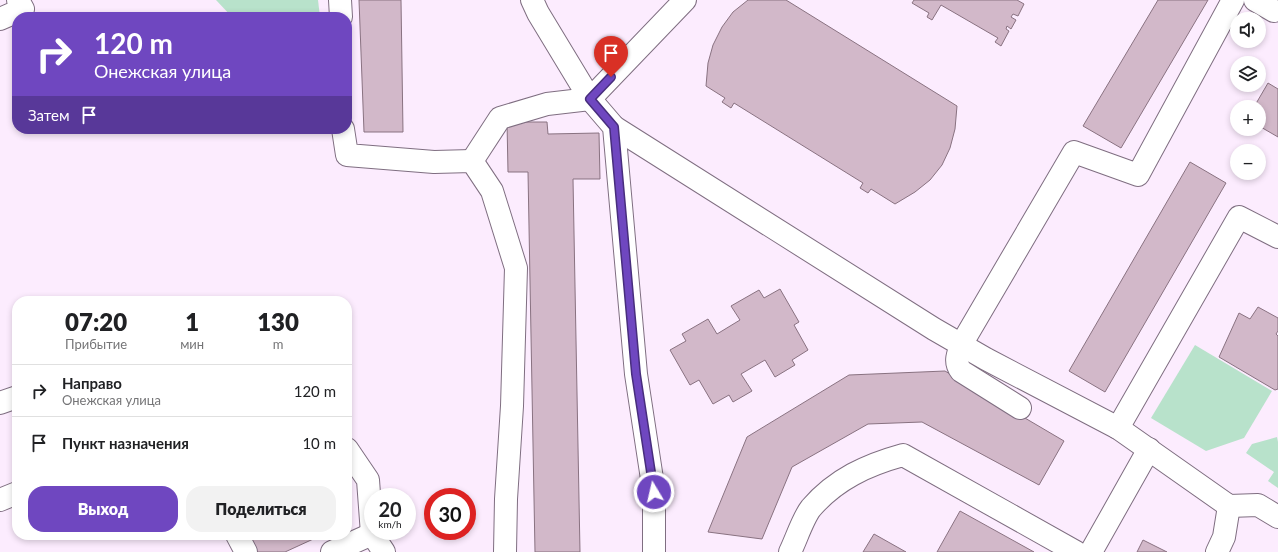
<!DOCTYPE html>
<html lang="ru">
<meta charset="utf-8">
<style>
:root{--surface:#fff;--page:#f2f2f2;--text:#202124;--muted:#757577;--line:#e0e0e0;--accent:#6f47c0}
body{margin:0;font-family:Lato,sans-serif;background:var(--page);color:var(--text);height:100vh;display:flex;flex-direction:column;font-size:15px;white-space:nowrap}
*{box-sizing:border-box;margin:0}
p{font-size:13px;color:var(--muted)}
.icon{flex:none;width:22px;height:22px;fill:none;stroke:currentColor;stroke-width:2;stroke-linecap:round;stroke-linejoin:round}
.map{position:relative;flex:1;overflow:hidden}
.sheet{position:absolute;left:12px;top:296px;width:340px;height:244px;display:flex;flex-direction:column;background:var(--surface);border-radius:16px;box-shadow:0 2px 6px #0003}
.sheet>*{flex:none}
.guide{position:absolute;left:12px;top:12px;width:340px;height:122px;border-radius:16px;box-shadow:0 2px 6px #0003;background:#6f47c0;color:#fff;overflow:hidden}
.fabs{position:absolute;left:1230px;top:12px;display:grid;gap:8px}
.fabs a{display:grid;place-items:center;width:36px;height:36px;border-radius:50%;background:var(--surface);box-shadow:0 2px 6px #0003;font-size:20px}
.speed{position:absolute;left:364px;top:488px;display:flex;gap:8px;font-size:20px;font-weight:700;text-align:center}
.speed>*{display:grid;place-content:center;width:52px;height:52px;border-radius:50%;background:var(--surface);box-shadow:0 2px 6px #0003;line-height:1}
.speed small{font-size:10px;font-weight:400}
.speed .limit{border:6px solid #d22;background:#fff;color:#111}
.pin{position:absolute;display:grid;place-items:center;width:34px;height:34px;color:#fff;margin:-41px -17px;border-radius:50% 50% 50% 0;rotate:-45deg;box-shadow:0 0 4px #0007}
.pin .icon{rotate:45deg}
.me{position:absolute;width:44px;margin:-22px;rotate:351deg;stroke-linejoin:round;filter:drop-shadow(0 0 3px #0008)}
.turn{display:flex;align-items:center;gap:14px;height:84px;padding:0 16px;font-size:18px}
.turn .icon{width:52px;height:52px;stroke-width:2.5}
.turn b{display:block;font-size:28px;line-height:34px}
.then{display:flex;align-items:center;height:38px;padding:0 16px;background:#0003;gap:8px;font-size:15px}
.eta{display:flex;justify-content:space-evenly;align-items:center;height:68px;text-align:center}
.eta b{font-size:24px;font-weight:800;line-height:28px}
.action{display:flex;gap:8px;margin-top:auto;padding:8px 16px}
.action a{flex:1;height:46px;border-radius:16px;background:var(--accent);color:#fff;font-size:16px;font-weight:800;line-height:46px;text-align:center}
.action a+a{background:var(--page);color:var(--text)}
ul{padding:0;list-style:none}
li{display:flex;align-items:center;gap:12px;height:52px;padding:0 16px;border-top:1px solid var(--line)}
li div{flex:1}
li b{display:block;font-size:15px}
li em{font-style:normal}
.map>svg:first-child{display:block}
.green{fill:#b8e2cb}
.building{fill:#d2b8c9;stroke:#897281}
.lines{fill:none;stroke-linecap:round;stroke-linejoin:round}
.minor-casing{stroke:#7f6e81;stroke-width:24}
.minor{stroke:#fff;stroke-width:22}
.route-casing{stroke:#482e7d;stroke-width:10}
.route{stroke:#6f47c0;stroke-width:7}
</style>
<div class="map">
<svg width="1278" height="552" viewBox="0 0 1278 552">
<rect width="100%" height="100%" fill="#fcecfe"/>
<!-- green -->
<g class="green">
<path d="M216,0H318L320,17H232Z"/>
<path d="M1195,345L1272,391L1244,438L1206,451L1151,418Z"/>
<path d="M1277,437L1278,442V488L1268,481L1274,472L1246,453L1252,444Z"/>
</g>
<!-- building -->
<g class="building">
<path d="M359,0H401L403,132H364Z"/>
<path d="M748,0H786L957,106L955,129L950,148L942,165L930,180L915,192L895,204L871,189L868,193L860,188L863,183L734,103L731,108L722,102L725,98L706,86L708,63L713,45L722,27L733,12Z"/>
<path d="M914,0H1017L1024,4L1018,16L1013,14L1011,17L1016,20L1011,29L1007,26L1006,29L1009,31L1001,46L995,42L998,38L941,5L932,20L927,17L929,13L912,3Z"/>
<path d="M1158,0H1208L1121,148L1083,126Z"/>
<path d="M1268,83L1278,89V137L1259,126V107H1254Z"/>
<path d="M507,122H547L548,134L599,133L600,179H573L580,552H535L528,172H508Z"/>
<path d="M1190,162L1226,183L1105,392L1069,371Z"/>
<path d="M780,289L799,322L794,325L808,350L792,360L795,365L775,377L765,360L741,374L752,391L733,402L729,395L713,404L699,380L690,385L670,350L686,341L682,334L708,319L717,334L740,320L731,306L759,290L764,298Z"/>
<path d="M1258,307L1278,318V331L1276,334L1278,336V389L1275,390L1219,357L1239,313L1250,319Z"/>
<path d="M945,371L1064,441L1039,485L922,422L868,424L792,467L762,539L708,532L747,437L849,375Z"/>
<path d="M960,511L1034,552H937Z"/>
<path d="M874,534L906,552H863Z"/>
<path d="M249,535H322L285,552H256Z"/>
<path d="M1143,540L1167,552H1137Z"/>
</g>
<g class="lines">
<!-- minor casing -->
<g class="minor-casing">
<g id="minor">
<path d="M340,0L341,17"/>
<path d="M532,0L538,13L590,99L614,127L636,374L654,492V552"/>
<path d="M1255,0L1274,11"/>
<path d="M0,19L23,9L18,0"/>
<path d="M590,99L685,0"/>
<path d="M614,127L934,329L986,359L1118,428L1229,506L1258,505L1278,517"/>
<path d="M343,129L347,155L434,162L472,161L492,191L516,268L512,406L506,499L505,552"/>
<path d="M472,161L500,118L547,104L590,99"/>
<path d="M0,403L17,397"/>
<path d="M1020,408L961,371C954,362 958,354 961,345L1074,152L1138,175L1233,0"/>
<path d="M1118,428L1239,217L1278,237"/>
<path d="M347,449L368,480L372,534L384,552"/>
<path d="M0,500L17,493"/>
<path d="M237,535L246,552"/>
<path d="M332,552L372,534"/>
<path d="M790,552C796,540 803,518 811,508C836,479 867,465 903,455L1076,552"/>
<path d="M1091,552L1149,449"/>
<path d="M1217,552L1224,537L1229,506"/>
</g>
</g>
<!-- minor -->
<use href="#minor" class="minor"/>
</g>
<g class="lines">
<!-- route casing -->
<g class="route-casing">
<path id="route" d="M611,77L590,99L614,127L636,374L654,492"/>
</g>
<!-- route -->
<use href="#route" class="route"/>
</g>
</svg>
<div class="fabs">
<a><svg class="icon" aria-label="sound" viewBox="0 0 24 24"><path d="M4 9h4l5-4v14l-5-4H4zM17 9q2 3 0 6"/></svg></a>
<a><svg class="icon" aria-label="layers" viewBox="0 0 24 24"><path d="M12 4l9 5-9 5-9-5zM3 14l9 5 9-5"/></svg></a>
<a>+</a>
<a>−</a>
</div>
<div class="speed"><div>20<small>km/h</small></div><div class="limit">30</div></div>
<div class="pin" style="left:611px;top:77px;background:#d93025"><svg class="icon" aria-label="arrive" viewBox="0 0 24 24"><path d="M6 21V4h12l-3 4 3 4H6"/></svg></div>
<svg class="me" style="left:654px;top:492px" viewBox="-20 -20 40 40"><circle r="17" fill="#6f47c0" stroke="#fff" stroke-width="3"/><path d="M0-11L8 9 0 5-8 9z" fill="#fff"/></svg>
<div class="guide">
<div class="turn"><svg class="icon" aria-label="right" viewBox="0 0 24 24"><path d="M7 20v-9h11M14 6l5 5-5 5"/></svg><div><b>120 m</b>Онежская улица</div></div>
<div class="then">Затем<svg class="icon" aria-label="arrive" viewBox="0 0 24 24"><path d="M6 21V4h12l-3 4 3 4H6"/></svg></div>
</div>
<section class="sheet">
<div class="eta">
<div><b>07:20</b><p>Прибытие</p></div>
<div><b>1</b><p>мин</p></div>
<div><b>130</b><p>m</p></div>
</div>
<ul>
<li><svg class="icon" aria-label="right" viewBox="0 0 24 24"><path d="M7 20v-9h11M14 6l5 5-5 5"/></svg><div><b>Направо</b><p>Онежская улица</p></div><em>120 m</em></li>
<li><svg class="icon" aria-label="arrive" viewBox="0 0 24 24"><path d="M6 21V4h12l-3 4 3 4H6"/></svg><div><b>Пункт назначения</b></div><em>10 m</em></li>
</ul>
<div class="action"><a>Выход</a><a>Поделиться</a></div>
</section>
</div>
